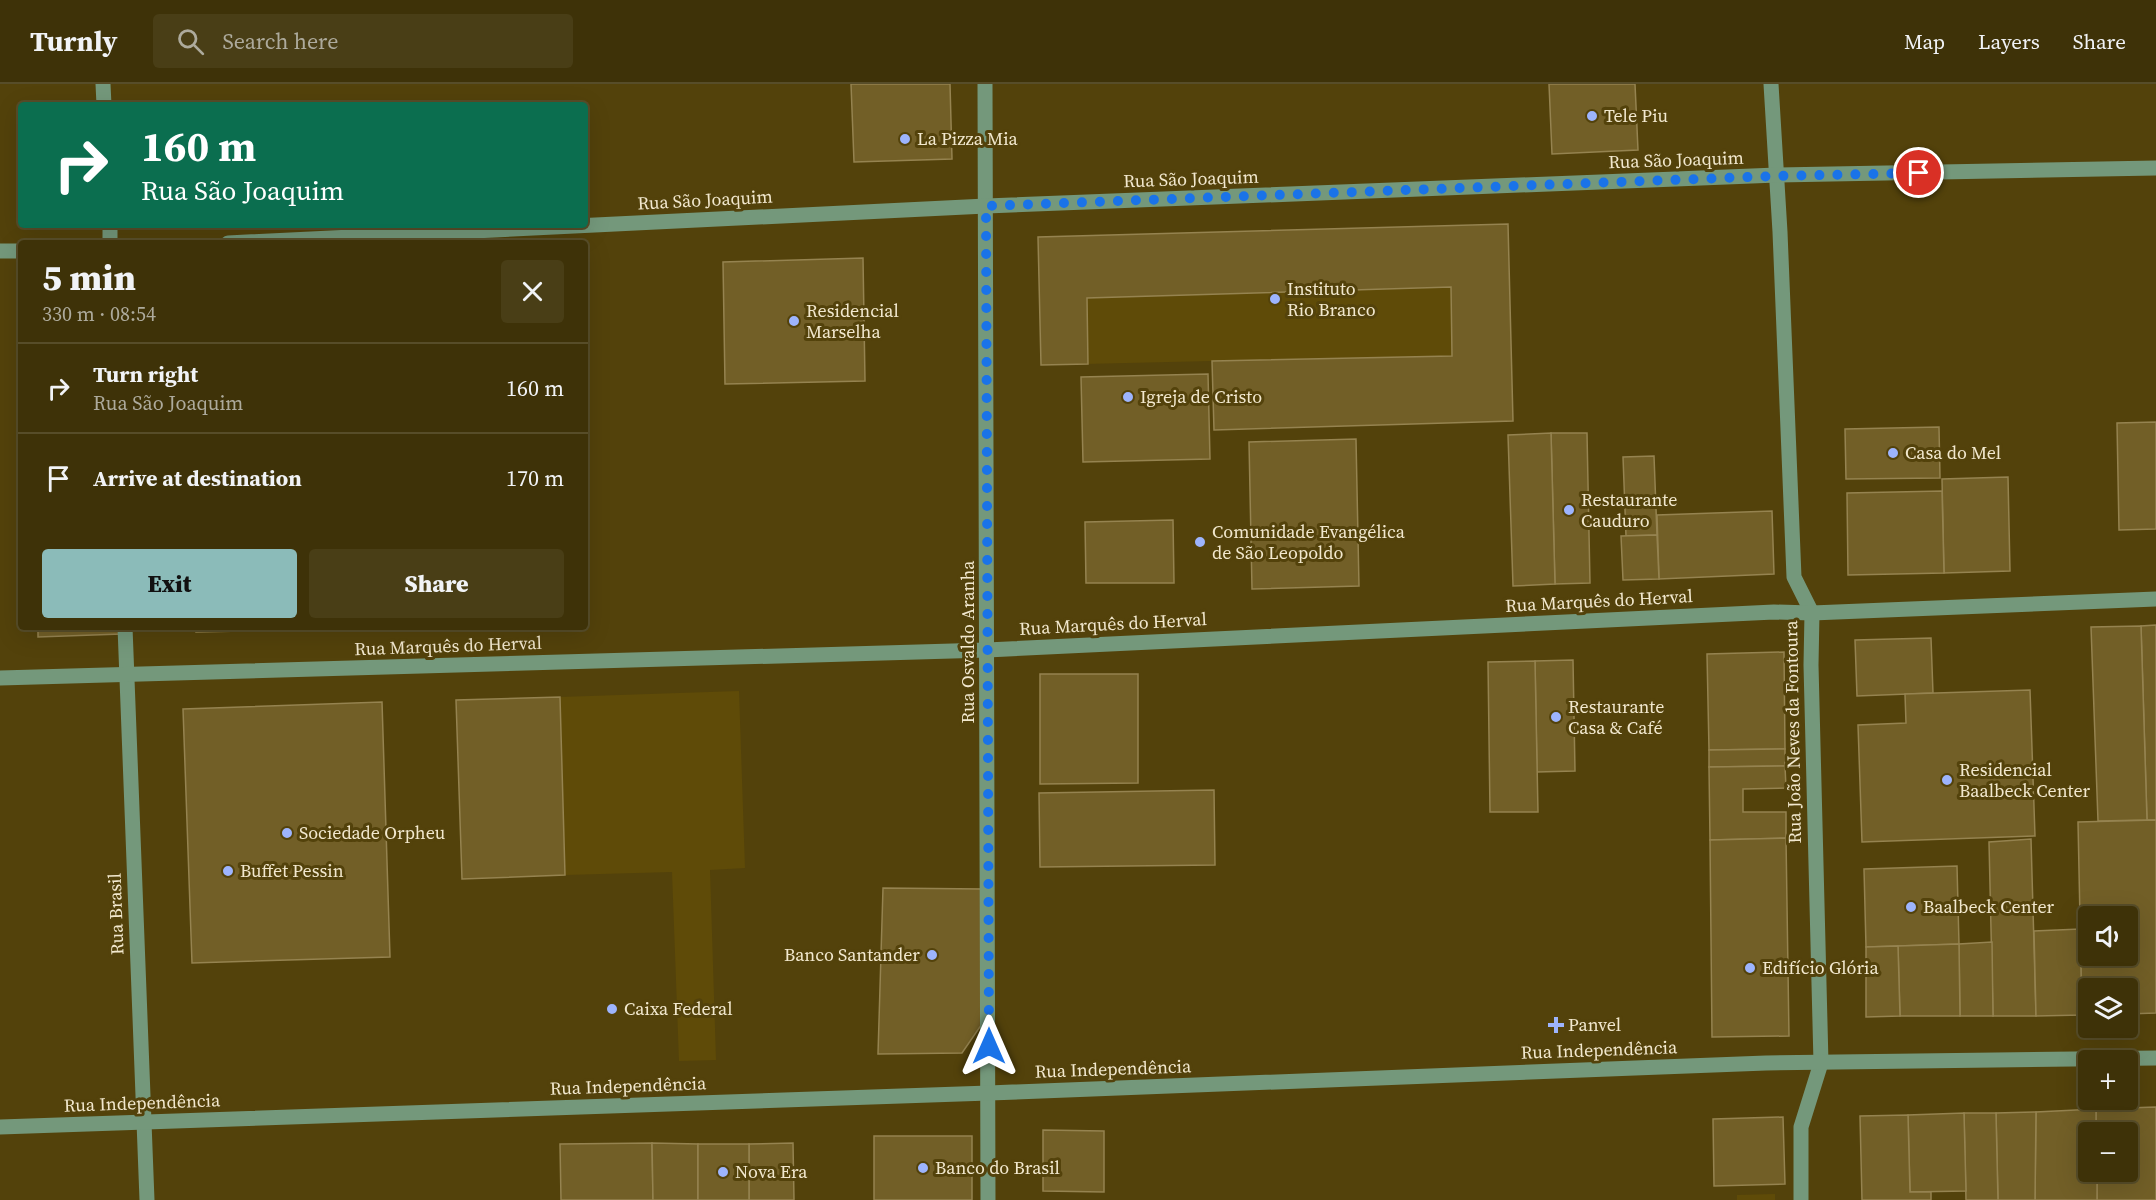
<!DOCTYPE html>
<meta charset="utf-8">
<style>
:root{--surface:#3e3208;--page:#493e16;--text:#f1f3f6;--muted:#adaa9c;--line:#574d29;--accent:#8bbbb9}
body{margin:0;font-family:"Source Serif 4",serif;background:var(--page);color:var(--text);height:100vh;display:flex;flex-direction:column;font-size:22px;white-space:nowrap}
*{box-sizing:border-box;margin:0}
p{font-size:20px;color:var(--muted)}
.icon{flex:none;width:33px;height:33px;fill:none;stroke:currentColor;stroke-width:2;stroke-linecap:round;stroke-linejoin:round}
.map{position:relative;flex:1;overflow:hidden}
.sheet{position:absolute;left:18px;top:156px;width:570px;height:390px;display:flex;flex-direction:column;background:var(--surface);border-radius:6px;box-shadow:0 6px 24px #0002,0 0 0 2px var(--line)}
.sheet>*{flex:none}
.guide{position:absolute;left:18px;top:18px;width:570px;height:126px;border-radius:6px;box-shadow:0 6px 24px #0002,0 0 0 2px var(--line);background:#0b6e4f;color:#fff;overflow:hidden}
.fabs{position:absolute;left:2078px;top:822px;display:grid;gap:12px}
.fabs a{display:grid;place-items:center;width:60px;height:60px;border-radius:6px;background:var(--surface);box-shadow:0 6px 24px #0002,0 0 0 2px var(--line);font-size:30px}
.pin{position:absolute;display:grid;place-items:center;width:51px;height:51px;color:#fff;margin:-26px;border:3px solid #fff;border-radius:50%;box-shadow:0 2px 6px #0007}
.me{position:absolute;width:66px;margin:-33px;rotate:0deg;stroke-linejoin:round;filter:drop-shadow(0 0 4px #0008)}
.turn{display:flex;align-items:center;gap:21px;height:126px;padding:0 24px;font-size:27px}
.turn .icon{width:78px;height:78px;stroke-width:2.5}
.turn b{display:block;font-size:42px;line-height:51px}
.round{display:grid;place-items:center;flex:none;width:63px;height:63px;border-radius:6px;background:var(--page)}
.headline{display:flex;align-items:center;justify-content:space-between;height:102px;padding:0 24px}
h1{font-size:36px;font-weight:800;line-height:45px}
.cta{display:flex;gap:12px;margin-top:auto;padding:12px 24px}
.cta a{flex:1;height:69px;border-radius:6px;background:var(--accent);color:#111;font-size:24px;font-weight:800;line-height:69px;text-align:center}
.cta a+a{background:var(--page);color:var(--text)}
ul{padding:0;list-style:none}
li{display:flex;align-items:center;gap:18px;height:90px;padding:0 24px;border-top:2px solid var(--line)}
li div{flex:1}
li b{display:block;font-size:22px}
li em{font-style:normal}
header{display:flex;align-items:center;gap:36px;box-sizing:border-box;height:84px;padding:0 30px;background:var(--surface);border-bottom:2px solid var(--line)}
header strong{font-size:28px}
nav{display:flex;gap:33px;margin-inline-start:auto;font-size:21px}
.search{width:420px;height:54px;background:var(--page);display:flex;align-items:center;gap:15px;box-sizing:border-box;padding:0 21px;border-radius:6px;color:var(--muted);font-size:22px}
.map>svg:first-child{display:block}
.built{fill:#5f4b08}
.building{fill:#725f27;stroke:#958350;stroke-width:1.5;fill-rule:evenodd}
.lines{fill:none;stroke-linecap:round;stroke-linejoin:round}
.minor{stroke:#74987b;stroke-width:15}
.route{stroke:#1a73e8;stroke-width:10;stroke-dasharray:0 18}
.poi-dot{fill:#9db4fd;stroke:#53420b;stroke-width:2}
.labels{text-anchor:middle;stroke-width:6;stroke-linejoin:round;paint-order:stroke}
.poi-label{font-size:18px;fill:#f2e8ce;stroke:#53420b;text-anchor:start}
.street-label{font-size:18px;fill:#f2e8ce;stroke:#53420b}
</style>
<header>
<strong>Turnly</strong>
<div class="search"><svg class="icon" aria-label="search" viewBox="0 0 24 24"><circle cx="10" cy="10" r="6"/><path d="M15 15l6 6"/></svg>Search here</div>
<nav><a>Map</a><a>Layers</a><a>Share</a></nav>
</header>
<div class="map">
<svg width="2156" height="1116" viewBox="0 0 2156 1116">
<rect width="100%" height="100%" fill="#53420b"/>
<!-- built -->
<g class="built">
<path d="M1508,140L1513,337L1214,346L1212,277L1041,281L1038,153Z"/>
<path d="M739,607L745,784L710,786L716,976L679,977L672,788L565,791L560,613Z"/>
<path d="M1775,1110V1116H1737V1111Z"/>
</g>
<!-- building -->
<g class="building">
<path d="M851,0H950L952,75L854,78Z"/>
<path d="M1549,0H1635L1638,66L1552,70Z"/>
<path d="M1508,140L1513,337L1214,346L1212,277L1452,272L1451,203L1087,214L1088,280L1041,281L1038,153Z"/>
<path d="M863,174L865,297L725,300L723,178Z"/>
<path d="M1208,290L1210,375L1083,378L1081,293Z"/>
<path d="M2156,338V445L2119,446L2117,339Z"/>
<path d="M1939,343L1940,394L1846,395L1845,345Z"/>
<path d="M1551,349H1587L1590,499L1555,500Z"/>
<path d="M1551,349L1555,500L1513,502L1508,351Z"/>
<path d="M1356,355L1359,502L1252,505L1249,358Z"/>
<path d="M1654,372L1657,451L1626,452L1623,373Z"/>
<path d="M2008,393L2010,487L1944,489L1942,395Z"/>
<path d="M1942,407L1944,489L1848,491L1847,409Z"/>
<path d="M1772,427L1774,490L1659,495L1657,431Z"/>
<path d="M1173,436L1174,499H1086L1085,438Z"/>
<path d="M1657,451L1659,495L1623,496L1621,452Z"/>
<path d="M2156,541V736H2147L2141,542Z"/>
<path d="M2141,542L2147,736L2098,737L2091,543Z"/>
<path d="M38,543H120L121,550L38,553Z"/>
<path d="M196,543H243V547L196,548Z"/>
<path d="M1931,554L1933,609L1857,612L1855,556Z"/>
<path d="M1784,568L1785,665L1709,666L1707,570Z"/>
<path d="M1573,576L1575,687L1537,688L1535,577Z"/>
<path d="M1535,577L1538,728H1490L1488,578Z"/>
<path d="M1040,590H1138V699L1040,700Z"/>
<path d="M2030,606L2035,752L1862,758L1858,641L1906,639L1905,610Z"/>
<path d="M560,613L565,791L462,795L456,616Z"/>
<path d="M382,618L390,873L192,879L183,625Z"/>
<path d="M1785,665V682L1709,683V666Z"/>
<path d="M1785,682L1786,704L1743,705V728H1786V754L1710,756L1709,683Z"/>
<path d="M1214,706L1215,781L1040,783L1039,709Z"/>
<path d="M2156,736V929L2127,930V904H2088V931H2082L2078,738ZM2088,832H2127V872H2088Z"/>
<path d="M1786,754L1789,952L1712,953L1710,756Z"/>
<path d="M2031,755L2036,932H1993L1989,758Z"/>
<path d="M1957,782L1959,860L1866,863L1864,785Z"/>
<path d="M883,804L983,805L984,937L962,969L878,970Z"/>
<path d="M2080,845L2082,931L2036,932L2034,847Z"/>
<path d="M1992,858L1993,932H1960L1959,860Z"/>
<path d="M1959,860L1960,932H1900L1898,862Z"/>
<path d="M1898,862L1900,932L1866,933V863Z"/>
<path d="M2156,1023V1116H2097V1088H2127V1048H2096V1025Z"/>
<path d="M2096,1025V1048H2088V1088H2097V1116H2035L2036,1028Z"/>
<path d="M2036,1028L2035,1116H1998L1996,1029Z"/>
<path d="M1964,1029H1996L1998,1116H1966Z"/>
<path d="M1964,1029L1966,1107L1910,1108L1908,1031Z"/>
<path d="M1908,1031L1910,1108H1931V1116H1862L1860,1032Z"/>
<path d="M1783,1033L1785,1100L1714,1102L1713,1035Z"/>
<path d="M1043,1046L1104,1047V1108L1043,1107Z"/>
<rect x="874" y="1052" width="98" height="64"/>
<path d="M652,1059L653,1116H561L560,1060Z"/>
<path d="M652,1059L698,1060V1116H653Z"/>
<path d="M793,1059L794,1116H749V1060Z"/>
<rect x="698" y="1060" width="51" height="56"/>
</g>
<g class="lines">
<!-- minor -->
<g class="minor">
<path d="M103,0L104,21"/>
<path d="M985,0L988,1116"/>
<path d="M1771,0L1780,148L1794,493L1812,529L1811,581L1821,979L1801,1043V1116"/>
<path d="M110,141V159"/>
<path d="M228,159L986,122L1777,91L2156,84"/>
<path d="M0,167H21"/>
<path d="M125,543L147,1116"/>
<path d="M0,594L987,566L1774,528L1812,529L2156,515"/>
<path d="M0,1043L989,1009L1766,979L2156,974"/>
</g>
</g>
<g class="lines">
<!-- route -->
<path class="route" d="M989,962L986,122L1777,92L1919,89"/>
</g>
<!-- markers -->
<g class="poi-dot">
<circle cx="1592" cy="32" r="6"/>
<circle cx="905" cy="55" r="6"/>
<circle cx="1275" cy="215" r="6"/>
<circle cx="794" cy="237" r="6"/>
<circle cx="1128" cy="313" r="6"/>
<circle cx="1893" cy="369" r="6"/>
<circle cx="1569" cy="426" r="6"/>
<circle cx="1200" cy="458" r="6"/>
<circle cx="1556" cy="633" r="6"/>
<circle cx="1947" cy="696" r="6"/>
<circle cx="287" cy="749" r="6"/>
<circle cx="228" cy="787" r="6"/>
<circle cx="1911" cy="823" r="6"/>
<circle cx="932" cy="871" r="6"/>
<circle cx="1750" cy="884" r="6"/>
<circle cx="612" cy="925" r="6"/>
<path d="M1553 932h6v6h6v6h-6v6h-6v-6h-6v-6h6z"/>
<circle cx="923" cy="1084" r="6"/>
<circle cx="723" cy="1088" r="6"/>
</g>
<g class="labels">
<!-- poi labels -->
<g class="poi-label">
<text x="1604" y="38">Tele Piu</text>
<text x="917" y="61">La Pizza Mia</text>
<text x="1287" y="211">Instituto<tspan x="1287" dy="21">Rio Branco</tspan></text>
<text x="806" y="233">Residencial<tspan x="806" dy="21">Marselha</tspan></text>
<text x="1140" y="319">Igreja de Cristo</text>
<text x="1905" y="375">Casa do Mel</text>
<text x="1581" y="422">Restaurante<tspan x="1581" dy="21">Cauduro</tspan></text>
<text x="1212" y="454">Comunidade Evangélica<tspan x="1212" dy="21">de São Leopoldo</tspan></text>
<text x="1568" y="629">Restaurante<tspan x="1568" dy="21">Casa &amp; Café</tspan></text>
<text x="1959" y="692">Residencial<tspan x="1959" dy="21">Baalbeck Center</tspan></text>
<text x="299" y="755">Sociedade Orpheu</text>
<text x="240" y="793">Buffet Pessin</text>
<text x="1923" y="829">Baalbeck Center</text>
<text x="920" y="877" text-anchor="end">Banco Santander</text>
<text x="1762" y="890">Edifício Glória</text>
<text x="624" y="931">Caixa Federal</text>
<text x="1568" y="947">Panvel</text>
<text x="935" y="1090">Banco do Brasil</text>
<text x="735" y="1094">Nova Era</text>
</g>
<!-- street labels -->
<g class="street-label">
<text transform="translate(1676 76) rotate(-2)" y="6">Rua São Joaquim</text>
<text transform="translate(1191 95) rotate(-2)" y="6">Rua São Joaquim</text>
<text transform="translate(705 116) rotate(-3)" y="6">Rua São Joaquim</text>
<text transform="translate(1599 517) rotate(-3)" y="6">Rua Marquês do Herval</text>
<text transform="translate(1113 540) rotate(-3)" y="6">Rua Marquês do Herval</text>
<text transform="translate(968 558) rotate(-90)" y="6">Rua Osvaldo Aranha</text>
<text transform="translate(448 562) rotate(-2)" y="6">Rua Marquês do Herval</text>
<text transform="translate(1793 648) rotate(-91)" y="6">Rua João Neves da Fontoura</text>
<text transform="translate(116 830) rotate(-92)" y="6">Rua Brasil</text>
<text transform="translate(1599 966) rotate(-2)" y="6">Rua Independência</text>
<text transform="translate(1113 985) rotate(-2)" y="6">Rua Independência</text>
<text transform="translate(628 1002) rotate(-2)" y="6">Rua Independência</text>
<text transform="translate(142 1019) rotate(-2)" y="6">Rua Independência</text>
</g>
</g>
</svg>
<div class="fabs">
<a><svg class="icon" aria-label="sound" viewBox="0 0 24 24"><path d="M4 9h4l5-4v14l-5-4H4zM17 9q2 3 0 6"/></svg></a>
<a><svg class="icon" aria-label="layers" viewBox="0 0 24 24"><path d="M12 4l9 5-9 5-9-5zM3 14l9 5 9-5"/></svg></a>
<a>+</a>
<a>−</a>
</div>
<div class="pin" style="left:1919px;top:89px;background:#d93025"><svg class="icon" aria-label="arrive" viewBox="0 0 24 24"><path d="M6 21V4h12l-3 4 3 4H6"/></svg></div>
<svg class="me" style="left:989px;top:962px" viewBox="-20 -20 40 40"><path d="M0-17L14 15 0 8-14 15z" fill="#1a73e8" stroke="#fff" stroke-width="4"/></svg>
<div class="guide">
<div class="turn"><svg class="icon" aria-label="right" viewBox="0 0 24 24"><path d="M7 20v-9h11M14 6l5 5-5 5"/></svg><div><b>160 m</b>Rua São Joaquim</div></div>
</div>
<section class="sheet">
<div class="headline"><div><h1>5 min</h1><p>330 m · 08:54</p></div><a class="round"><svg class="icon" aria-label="close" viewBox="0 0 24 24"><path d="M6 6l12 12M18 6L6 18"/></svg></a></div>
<ul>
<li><svg class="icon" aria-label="right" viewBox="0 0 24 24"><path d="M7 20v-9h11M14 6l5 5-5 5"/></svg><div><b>Turn right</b><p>Rua São Joaquim</p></div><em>160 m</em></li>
<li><svg class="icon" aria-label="arrive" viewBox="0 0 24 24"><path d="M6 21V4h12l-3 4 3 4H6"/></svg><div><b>Arrive at destination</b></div><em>170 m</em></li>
</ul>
<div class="cta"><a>Exit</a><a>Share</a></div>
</section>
</div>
